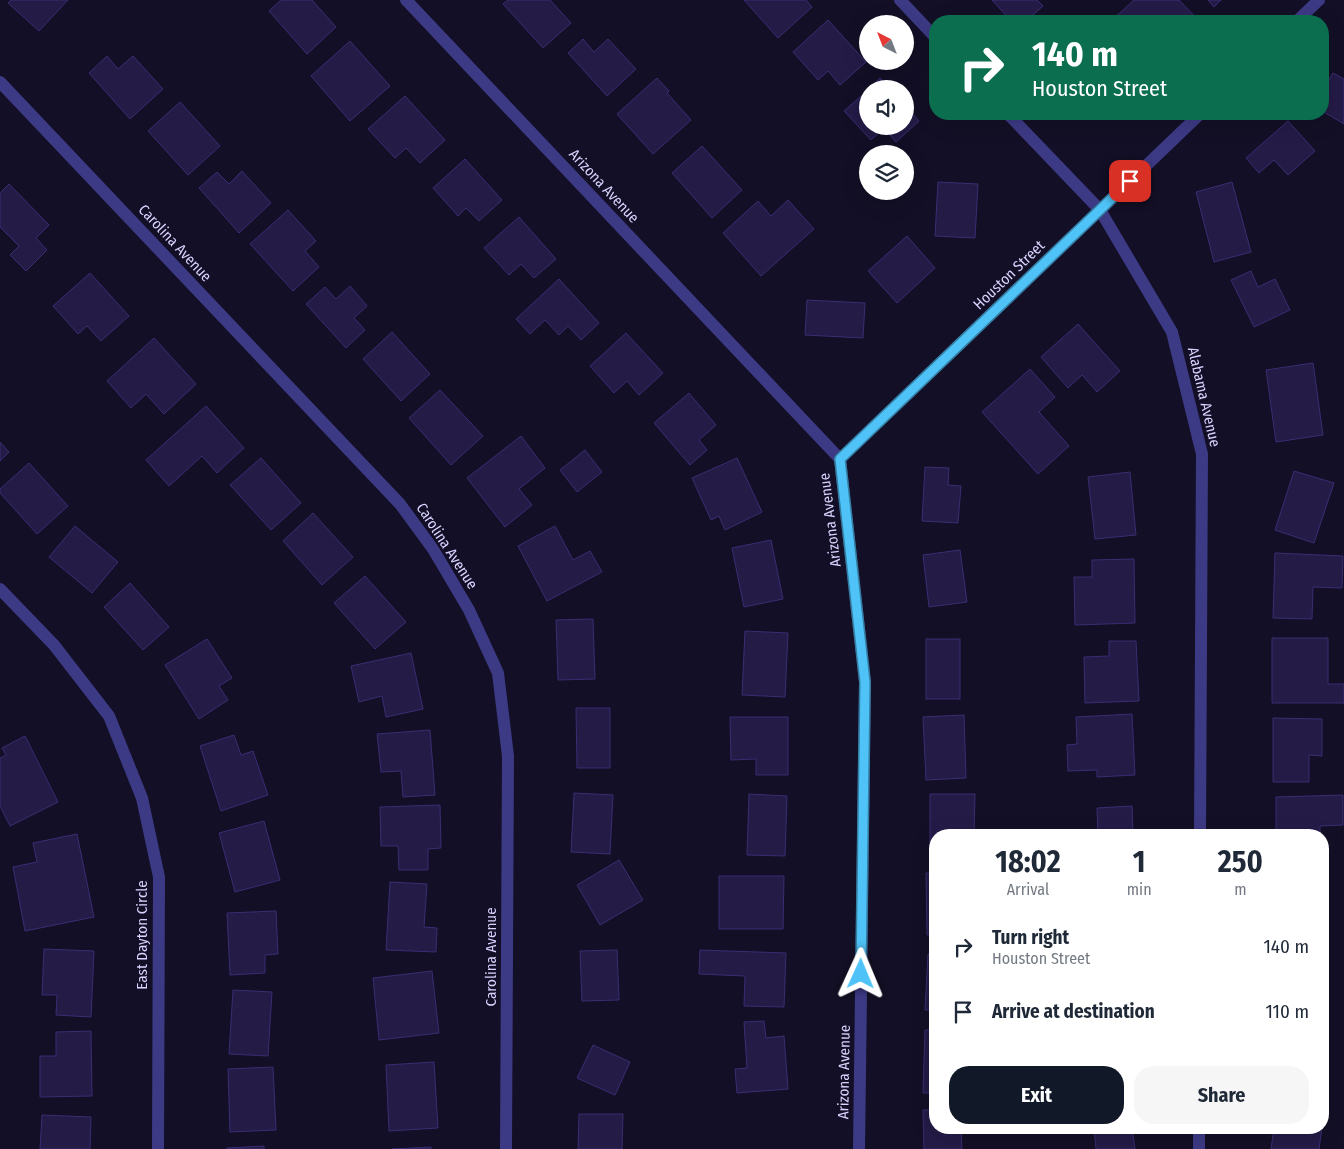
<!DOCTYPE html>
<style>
:root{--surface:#fff;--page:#f6f6f7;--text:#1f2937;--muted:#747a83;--accent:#111827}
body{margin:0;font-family:"Fira Sans Condensed",sans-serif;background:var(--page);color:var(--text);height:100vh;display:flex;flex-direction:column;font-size:19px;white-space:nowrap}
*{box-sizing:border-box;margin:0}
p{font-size:16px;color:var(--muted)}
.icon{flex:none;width:28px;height:28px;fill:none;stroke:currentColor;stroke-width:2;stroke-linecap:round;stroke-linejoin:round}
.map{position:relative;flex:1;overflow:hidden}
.panel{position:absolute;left:929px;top:829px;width:400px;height:305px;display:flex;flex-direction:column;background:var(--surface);border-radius:20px;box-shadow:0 5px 20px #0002}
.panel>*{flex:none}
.guide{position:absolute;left:929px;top:15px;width:400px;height:105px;border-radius:20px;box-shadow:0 5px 20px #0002;background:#0b6e4f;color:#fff;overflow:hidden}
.needle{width:32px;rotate:318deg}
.controls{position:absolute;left:859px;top:15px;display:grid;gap:10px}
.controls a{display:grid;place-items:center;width:55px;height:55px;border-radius:50%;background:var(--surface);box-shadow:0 5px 20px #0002;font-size:25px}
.pin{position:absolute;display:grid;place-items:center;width:42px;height:42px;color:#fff;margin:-21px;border-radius:10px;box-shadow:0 2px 8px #0006}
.me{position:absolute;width:55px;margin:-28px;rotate:1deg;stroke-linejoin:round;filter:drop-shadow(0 0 4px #0008)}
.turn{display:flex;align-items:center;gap:18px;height:105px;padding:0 20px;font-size:22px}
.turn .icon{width:65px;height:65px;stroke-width:2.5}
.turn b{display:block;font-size:35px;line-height:42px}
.eta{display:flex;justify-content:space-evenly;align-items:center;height:85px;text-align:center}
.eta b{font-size:30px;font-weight:700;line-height:35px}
.primary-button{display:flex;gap:10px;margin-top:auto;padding:10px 20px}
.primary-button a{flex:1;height:58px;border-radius:20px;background:var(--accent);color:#fff;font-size:20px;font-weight:700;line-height:58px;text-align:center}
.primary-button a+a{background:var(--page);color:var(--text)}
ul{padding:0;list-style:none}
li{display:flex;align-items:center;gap:15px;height:65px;padding:0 20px}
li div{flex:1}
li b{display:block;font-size:19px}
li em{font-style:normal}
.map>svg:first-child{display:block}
.building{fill:#241b47;stroke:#3b2d73}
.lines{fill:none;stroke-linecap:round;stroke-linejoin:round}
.street{stroke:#3d3a85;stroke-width:12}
.route-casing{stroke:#337fa1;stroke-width:12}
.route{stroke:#4fc3f7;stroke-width:9}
.labels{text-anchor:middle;stroke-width:5;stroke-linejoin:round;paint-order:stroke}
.street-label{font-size:15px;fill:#d9d4ff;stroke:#130f26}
</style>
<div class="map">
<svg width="1344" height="1149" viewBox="0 0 1344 1149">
<rect width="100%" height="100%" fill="#130f26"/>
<!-- building -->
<g class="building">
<path d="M11,0H68L39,31L8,3Z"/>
<path d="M281,0H312L336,27L307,54L269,11Z"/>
<path d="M508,0H550L571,23L543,48L503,4Z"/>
<path d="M744,0H806L812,7L778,38Z"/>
<path d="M992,0H1037L1043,6L1026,21H1011Z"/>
<path d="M1134,0H1179L1199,21H1111Z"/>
<path d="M1208,0H1221L1214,7Z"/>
<path d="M828,20L866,62L840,85L828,71L818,80L793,52Z"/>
<path d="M583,39L594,52L608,39L636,69L607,96L568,53Z"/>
<path d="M350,41L390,86L350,121L311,76Z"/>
<path d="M107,56L118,69L133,56L163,89L130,119L89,73Z"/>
<path d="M1333,73L1344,79V124L1322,111V91Z"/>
<path d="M657,78L669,91L667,93L691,120L653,154L617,114Z"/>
<path d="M880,78L890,89H869Z"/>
<path d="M868,90V126H905V105L919,121L896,142L884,128L871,140L844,111Z"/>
<path d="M405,96L445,140L420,163L406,148L395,158L368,129Z"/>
<path d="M180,102L220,146L188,175L148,131Z"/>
<path d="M1288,121L1315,151L1288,175L1274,160L1259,173L1246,158Z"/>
<path d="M702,146L742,190L712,218L672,173Z"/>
<path d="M465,159L502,200L479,221L466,208L458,216L433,188Z"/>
<path d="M242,171L271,203L239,233L199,188L217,172L229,184Z"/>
<path d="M938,182L978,184L975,238L935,236Z"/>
<path d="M1232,182L1251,252L1214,262L1196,192Z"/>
<path d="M9,184L49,225L36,238L47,250L26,271L10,255L19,246L0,227V193Z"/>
<path d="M788,200L814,229L761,276L723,233L758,201L771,216Z"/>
<path d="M288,210L316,241L305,251L319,267L293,291L250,244Z"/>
<path d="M519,217L556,259L534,278L521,264L509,275L484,248Z"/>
<path d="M907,236L935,268L897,303L868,271Z"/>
<path d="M1251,271L1258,287L1275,279L1290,310L1254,327L1231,280Z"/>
<path d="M90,273L129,316L101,341L87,326L78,334L53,306Z"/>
<path d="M559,279L599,323L581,340L568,326L559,335L545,320L530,334L516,319Z"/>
<path d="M350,286L367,306L354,318L365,330L346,348L306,304L325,287L336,299Z"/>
<path d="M807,300L865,303L863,338L805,335Z"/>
<path d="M1078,324L1120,371L1097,392L1082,375L1068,388L1041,357Z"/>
<path d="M392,332L430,374L401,401L363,359Z"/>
<path d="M626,333L663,373L639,395L627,381L614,393L590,366Z"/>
<path d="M154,338L196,384L164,414L146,394L131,408L107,381Z"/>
<path d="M1313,363L1323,435L1276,442L1266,370Z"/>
<path d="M1030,369L1055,397L1039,412L1069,446L1038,474L982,412Z"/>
<path d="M440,390L483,436L451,465L409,418Z"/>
<path d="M689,393L716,425L699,440L707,450L690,465L654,423Z"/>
<path d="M206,406L244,448L217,473L202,456L169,486L146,460Z"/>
<path d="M521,436L545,468L519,489L532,505L505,527L467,478Z"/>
<path d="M0,442L9,452L0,461Z"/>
<path d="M585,450L602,472L577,492L560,470Z"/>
<path d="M261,458L301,503L271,530L230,485Z"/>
<path d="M737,458L762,512L725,530L719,516L711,520L692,478Z"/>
<path d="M29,463L68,506L37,534L0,493V489Z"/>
<path d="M925,467L949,468L948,485L961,486L958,523L922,521Z"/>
<path d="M1294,471L1334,483L1314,543L1275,530Z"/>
<path d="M1130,472L1136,535L1095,539L1088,477Z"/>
<path d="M313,513L353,557L322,585L283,541Z"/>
<path d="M75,526L118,562L92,593L49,557Z"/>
<path d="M555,526L573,560L590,551L602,572L547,601L518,546Z"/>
<path d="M771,540L783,599L744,607L732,548Z"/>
<path d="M960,550L967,602L929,607L923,555Z"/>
<path d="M1275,553L1343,556L1342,588L1313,587L1312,619L1273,618Z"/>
<path d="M1134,559L1135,623L1075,625L1074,577H1092V560Z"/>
<path d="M365,576L406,622L375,649L334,603Z"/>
<path d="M130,583L169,627L143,650L104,607Z"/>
<path d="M593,619L595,679L558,680L556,620Z"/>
<path d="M745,631L788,633L785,697L742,695Z"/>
<path d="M1272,638H1328V684H1344V703H1272Z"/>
<path d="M207,639L232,678L219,686L228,700L199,719L165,665Z"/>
<rect x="926" y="639" width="34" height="60"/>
<path d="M1109,641H1136L1139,701L1085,703L1084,657L1109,656Z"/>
<path d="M411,653L423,709L386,717L382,696L359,702L351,666Z"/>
<path d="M576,708H610V768H577Z"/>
<path d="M1132,714L1135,775L1097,777V770L1068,771L1067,745L1077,744L1076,717Z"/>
<path d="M964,715L966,778L926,780L923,717Z"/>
<path d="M730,717H788V775H756V759L731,760Z"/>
<path d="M1273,718L1322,719V756L1309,755V782H1273Z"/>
<path d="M430,730L435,795L403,797L401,771L381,772L377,734Z"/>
<path d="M234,735L241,755L253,751L268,795L221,811L200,746Z"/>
<path d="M25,736L58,802L10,826L0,806V758L6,755L2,748Z"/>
<path d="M574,793L613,795L610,854L571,852Z"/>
<path d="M749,794L787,796L785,856L747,855Z"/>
<path d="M930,794H975L974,835H935V856H930Z"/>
<path d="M1343,795V825L1320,826V835H1276V797Z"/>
<path d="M440,805L441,848L428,849V870H399L398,846H381L380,807Z"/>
<path d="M1132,806L1133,835H1098L1097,808Z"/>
<path d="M264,821L280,880L235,892L219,833Z"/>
<path d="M77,834L94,917L25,931L13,867L37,862L33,843Z"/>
<path d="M619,860L643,900L600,925L577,885Z"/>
<path d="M926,873H935V935H927Z"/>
<path d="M719,876H784L783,929H719Z"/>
<path d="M390,882L427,884L424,927L437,928L436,952L386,950Z"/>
<path d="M276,911L278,954L265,955V973L230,975L227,913Z"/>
<path d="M44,949L94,951L91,1017L56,1015L57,995H42Z"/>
<path d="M617,950L619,1000L582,1001L580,951Z"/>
<path d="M700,950L786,953L784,1007L744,1006L745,976L699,974Z"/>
<path d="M928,954H935V1010H925Z"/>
<path d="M432,971L439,1033L379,1040L373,978Z"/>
<path d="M233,990L272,992L268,1056L229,1054Z"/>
<path d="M764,1021L766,1038L784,1036L788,1089L737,1093L735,1069L747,1068L744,1022Z"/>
<path d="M925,1030H935V1093H923Z"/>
<path d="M91,1031L92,1096L40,1097V1056H56V1032Z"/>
<path d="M593,1045L630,1062L615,1095L577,1078Z"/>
<path d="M434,1062L438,1128L389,1131L386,1065Z"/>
<path d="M273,1067L276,1130L230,1132L228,1069Z"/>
<path d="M923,1110H935V1128H970H961L962,1149H924Z"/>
<path d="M579,1114H623L622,1149H578Z"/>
<path d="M42,1115L91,1117L90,1149H40Z"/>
<path d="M1094,1128H1132L1135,1149H1096Z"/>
<path d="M1274,1128H1322L1319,1149H1271Z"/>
<path d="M264,1146V1149H227V1148Z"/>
<path d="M431,1147V1149H392Z"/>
</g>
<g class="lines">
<!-- street -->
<g class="street">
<path d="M406,0L840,459L865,682L859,1149"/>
<path d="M900,0L935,37"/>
<path d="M1297,21L1319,0"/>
<path d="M0,82L400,504L433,549L469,610L498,673L508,756L506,1149"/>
<path d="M1008,114L1100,210L1172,332L1202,454L1200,835"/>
<path d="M840,459L1200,114"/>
<path d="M0,589L54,645L109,716L142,798L159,877L158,1149"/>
<path d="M1199,1149V1128"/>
</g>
</g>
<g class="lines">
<!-- route casing -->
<g class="route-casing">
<path id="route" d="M861,974L865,682L840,459L1130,181"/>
</g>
<!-- route -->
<use href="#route" class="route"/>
</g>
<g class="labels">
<!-- street labels -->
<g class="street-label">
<text transform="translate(604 186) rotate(47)" y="5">Arizona Avenue</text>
<text transform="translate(175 243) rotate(47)" y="5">Carolina Avenue</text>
<text transform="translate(1009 275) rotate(-44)" y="5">Houston Street</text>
<text transform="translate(1204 397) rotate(77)" y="5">Alabama Avenue</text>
<text transform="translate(830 520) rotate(-97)" y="5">Arizona Avenue</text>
<text transform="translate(447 546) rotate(57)" y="5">Carolina Avenue</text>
<text transform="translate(142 935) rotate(-90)" y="5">East Dayton Circle</text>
<text transform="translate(491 957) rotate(-90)" y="5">Carolina Avenue</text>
<text transform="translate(844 1072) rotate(-89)" y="5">Arizona Avenue</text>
</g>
</g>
</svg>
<div class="controls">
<a><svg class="needle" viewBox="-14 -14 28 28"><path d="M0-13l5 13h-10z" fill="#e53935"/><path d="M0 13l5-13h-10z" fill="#747a83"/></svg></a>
<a><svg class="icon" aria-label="sound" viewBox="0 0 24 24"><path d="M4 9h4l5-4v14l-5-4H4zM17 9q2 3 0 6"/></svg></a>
<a><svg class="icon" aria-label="layers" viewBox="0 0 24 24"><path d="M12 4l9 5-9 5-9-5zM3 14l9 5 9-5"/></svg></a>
</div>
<div class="pin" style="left:1130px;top:181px;background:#d93025"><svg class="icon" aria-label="arrive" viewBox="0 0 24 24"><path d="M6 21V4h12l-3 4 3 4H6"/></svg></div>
<svg class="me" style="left:861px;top:974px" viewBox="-20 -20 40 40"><path d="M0-17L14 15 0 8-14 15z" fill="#4fc3f7" stroke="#fff" stroke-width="4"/></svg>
<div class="guide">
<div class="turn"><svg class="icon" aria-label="right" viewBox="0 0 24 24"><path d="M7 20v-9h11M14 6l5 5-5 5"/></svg><div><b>140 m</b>Houston Street</div></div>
</div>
<section class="panel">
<div class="eta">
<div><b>18:02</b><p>Arrival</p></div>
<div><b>1</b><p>min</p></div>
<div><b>250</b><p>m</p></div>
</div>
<ul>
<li><svg class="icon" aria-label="right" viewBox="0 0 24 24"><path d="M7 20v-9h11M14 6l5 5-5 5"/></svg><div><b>Turn right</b><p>Houston Street</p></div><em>140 m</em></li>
<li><svg class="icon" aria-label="arrive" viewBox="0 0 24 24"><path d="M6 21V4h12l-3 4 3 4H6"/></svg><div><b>Arrive at destination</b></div><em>110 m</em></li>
</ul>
<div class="primary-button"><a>Exit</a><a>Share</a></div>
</section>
</div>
